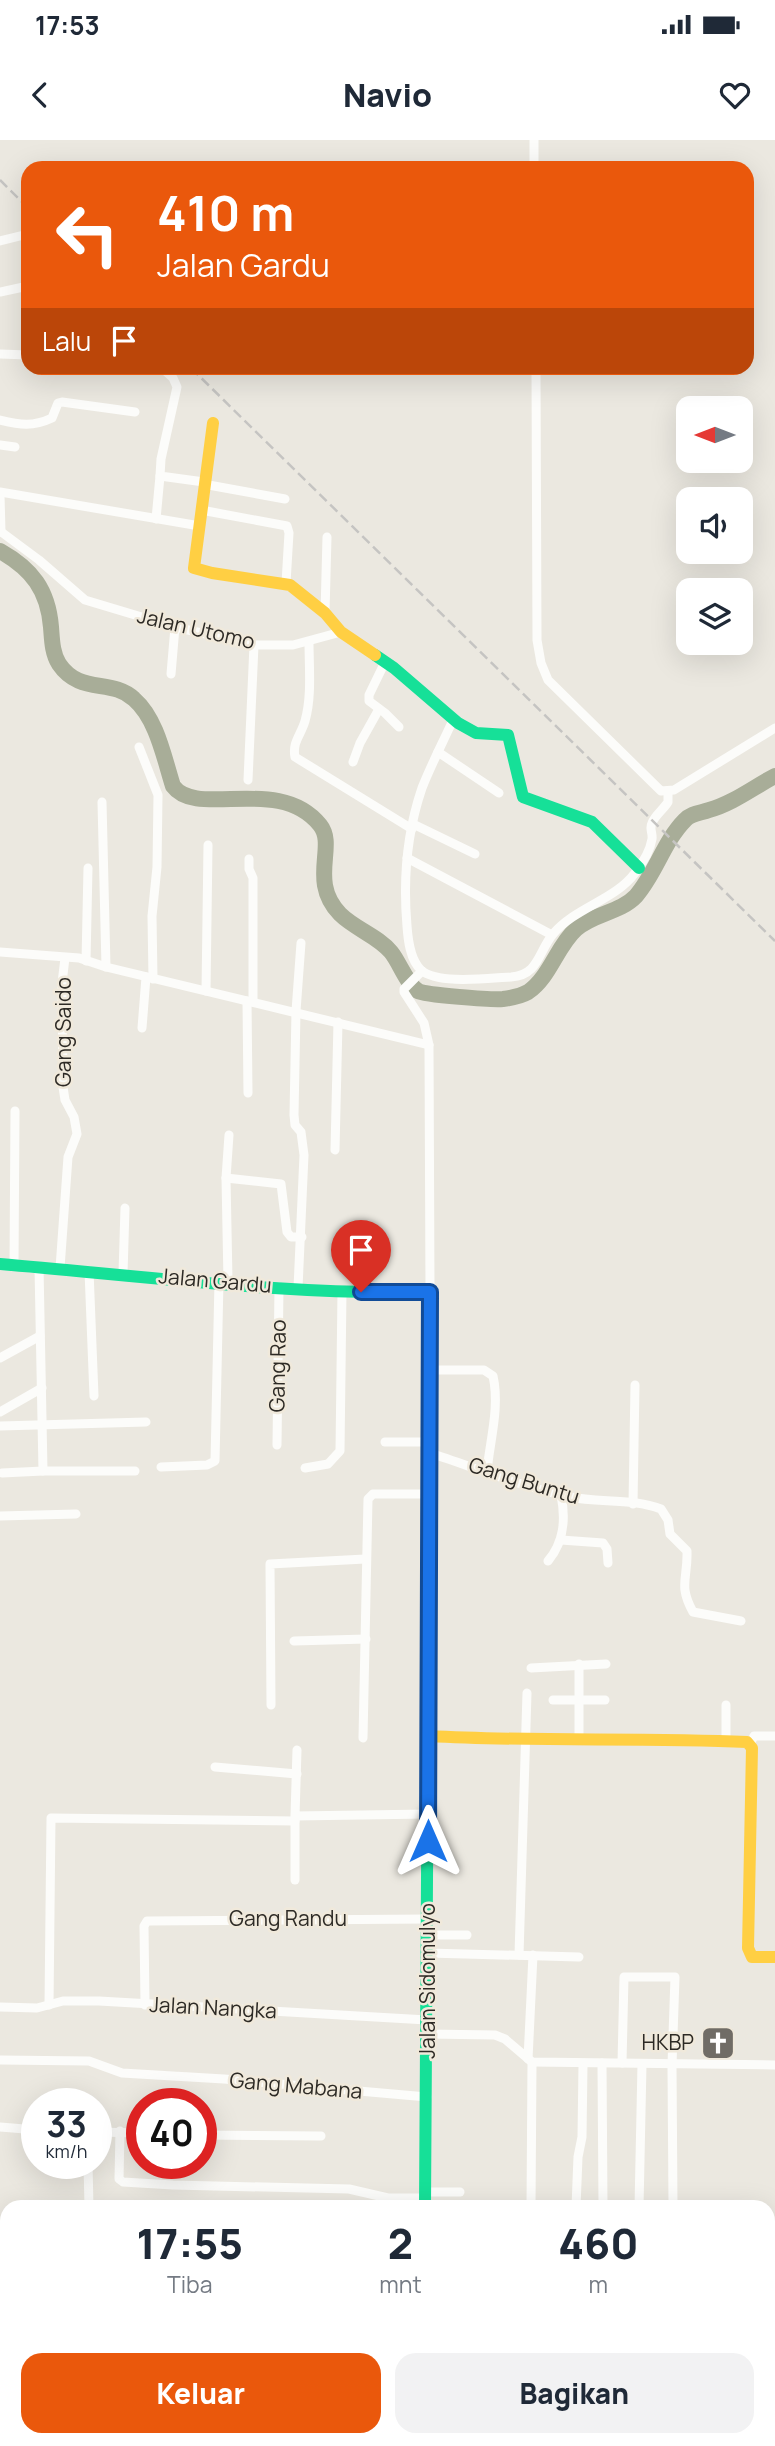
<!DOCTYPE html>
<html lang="id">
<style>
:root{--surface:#fff;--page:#f2f2f3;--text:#1f2937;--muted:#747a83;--accent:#ea580c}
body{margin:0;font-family:Manrope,sans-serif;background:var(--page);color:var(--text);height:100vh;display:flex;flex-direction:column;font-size:26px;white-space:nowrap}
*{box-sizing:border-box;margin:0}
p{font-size:23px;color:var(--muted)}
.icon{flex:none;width:38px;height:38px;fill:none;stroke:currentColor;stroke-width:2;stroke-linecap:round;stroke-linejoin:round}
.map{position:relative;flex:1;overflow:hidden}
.side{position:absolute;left:0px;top:2060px;width:775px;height:247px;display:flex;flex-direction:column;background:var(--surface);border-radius:21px 21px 0 0;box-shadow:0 7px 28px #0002}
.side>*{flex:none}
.guide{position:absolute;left:21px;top:21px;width:733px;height:214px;border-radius:21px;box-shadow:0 7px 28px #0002;background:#ea580c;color:#fff;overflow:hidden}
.needle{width:46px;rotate:270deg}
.buttons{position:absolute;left:676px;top:256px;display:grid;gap:14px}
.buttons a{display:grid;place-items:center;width:77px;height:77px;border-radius:14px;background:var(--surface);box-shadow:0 7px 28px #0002;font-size:35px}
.speed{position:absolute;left:21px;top:1948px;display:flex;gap:14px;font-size:35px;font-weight:700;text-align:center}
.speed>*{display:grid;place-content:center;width:91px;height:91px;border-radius:50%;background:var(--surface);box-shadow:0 7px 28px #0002;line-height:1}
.speed small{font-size:18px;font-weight:400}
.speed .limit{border:10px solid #d22;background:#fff;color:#111}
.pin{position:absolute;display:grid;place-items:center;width:60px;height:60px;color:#fff;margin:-72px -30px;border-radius:50% 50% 50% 0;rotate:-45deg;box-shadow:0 0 7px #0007}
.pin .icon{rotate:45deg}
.me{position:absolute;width:77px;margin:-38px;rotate:0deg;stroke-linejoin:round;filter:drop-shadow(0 0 5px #0008)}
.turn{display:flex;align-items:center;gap:24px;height:147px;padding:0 21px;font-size:32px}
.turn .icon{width:91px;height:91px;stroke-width:2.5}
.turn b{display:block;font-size:49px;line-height:60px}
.then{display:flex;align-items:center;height:66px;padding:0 21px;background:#0003;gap:14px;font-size:26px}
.eta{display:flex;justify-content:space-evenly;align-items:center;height:119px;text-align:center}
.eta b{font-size:42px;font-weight:800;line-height:49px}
.button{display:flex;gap:14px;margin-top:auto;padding:14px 21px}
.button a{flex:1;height:80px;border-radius:21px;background:var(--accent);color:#fff;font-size:28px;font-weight:800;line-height:80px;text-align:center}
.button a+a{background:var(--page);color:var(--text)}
.status{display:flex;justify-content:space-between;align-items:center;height:49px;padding:0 35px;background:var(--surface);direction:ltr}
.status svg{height:19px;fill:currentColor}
header{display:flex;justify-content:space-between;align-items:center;height:91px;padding:0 21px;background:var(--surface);font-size:32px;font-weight:800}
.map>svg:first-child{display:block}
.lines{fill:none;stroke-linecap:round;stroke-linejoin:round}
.river{stroke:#a8ad98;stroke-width:16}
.street{stroke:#fcfcfa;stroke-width:9}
.fast{stroke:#16e098;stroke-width:12}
.slow{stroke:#ffcf43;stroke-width:12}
.rail{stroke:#c5c4c2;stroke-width:2.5;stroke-dasharray:10 5;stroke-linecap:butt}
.route-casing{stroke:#114b97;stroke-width:18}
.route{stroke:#1a73e8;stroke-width:12}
.labels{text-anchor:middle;stroke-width:5;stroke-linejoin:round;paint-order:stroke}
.street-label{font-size:21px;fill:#2d2a25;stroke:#f0e9db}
.poi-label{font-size:21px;fill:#2d2a25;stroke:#f0e9db;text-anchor:end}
</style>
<div class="status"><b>17:53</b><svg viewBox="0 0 49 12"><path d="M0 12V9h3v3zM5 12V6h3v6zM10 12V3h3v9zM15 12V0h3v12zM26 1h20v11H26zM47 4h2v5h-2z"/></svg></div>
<header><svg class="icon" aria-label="back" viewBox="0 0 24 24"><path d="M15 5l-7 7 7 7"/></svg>Navio<svg class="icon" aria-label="heart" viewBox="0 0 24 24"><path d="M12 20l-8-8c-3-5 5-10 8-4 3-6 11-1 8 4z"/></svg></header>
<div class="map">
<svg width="775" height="2306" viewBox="0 0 775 2306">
<rect width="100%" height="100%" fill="#ebe8e0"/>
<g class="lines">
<!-- river -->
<path class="river" d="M0,411C32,429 48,450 51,487C52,499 52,513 59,524C80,555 111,538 134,559C157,579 164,618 173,646C197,679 279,634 320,685C337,706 308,741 340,774C355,789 378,796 391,812C400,823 406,843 418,851C425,855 492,860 503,859C511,858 521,856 528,852C550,837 557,806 576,789C594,773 620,773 636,756C656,733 664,701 685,680C691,673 701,673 709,670C732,664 754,647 775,636"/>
<!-- street -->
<g class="street">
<path d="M534,0V28"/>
<path d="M0,101L28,94"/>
<path d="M0,152L28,146"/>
<path d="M0,214L28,215"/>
<path d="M162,228L173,238L177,247L161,319L160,336L204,342"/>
<path d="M536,228L537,500L541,523L548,540L661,651L674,650L775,588"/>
<path d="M0,280C20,285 33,287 52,278L58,263L62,262L135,272"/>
<path d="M0,305L15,307"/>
<path d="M203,344L285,359"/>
<path d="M0,352L200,386"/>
<path d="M0,355L1,392"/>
<path d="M201,370L287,386L289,393L286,443"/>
<path d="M156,379L160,336"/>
<path d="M0,391L39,420L85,460L175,487L254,505H293L341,492"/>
<path d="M325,473L327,397"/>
<path d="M309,502C309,527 312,557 305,581C301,595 292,602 295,617L412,689"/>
<path d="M385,522L369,555V561L385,573L399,587"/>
<path d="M171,534L175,487"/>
<path d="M453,580C443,602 431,625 422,648C407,692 403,740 407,786C408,800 410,820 421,830C438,845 489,838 511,837C539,835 538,812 553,794C576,767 615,760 635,733C642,724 650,711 652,699C653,693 649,689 652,683C655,675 663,670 668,662V652"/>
<path d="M139,607L158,655L157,727L152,776L153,839"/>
<path d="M438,612L499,653"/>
<path d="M353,622L360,603L379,569"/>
<path d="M248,640L254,505"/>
<path d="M102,662L106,827"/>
<path d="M413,684L475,714"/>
<path d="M407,718L552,795"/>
<path d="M249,719V729L253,738V862"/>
<path d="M0,812L79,818L106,827L429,905"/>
<path d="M86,821L88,728"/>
<path d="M422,831L404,849V852L424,883L429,905L430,1152"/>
<path d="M206,851L208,705"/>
<path d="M247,861L248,953"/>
<path d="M142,888L146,837"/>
<path d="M335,1010L338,882"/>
<path d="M226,1038L281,1044L287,1092L291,1097H302"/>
<path d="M14,1125L15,971"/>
<path d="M60,1128L68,1017L77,994L74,977L65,960L63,947L62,843L65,818"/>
<path d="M89,1131L94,1256"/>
<path d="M123,1134L125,1068"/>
<path d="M228,1141L226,1038L229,995"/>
<path d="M298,1148L304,1015L301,992L295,985L294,975L296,871L301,803"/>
<path d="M0,1218L40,1196"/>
<path d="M430,1230H484L493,1236C500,1267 490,1300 487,1331"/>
<path d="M0,1272L42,1248"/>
<path d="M0,1286L146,1282"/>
<path d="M385,1302H430"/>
<path d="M277,1305L279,1147"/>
<path d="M430,1313C476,1328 523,1347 570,1357C599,1363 633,1358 661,1369L668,1380L670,1394L687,1411C688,1439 678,1445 693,1472L741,1481"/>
<path d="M161,1327L207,1325L215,1321L219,1141"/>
<path d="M305,1328L328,1324L340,1311L342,1151"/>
<path d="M43,1331H135"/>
<path d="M2,1333L43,1331L39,1127"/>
<path d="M633,1364L635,1245"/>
<path d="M0,1376L76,1374"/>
<path d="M561,1400L603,1403L607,1409L608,1423"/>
<path d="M548,1421C564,1402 566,1380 561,1355"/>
<path d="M294,1501L366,1499"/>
<path d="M579,1524V1598"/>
<path d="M531,1528L606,1524"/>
<path d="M553,1560H605"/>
<path d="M271,1565L270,1424L365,1419"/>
<path d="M363,1598L368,1359L373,1354H430"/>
<path d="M726,1600V1565"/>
<path d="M750,1604L754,1596H775"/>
<path d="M297,1610L295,1676L428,1674"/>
<path d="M215,1627L297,1634"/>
<path d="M295,1740V1678"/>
<path d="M428,1795H467"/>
<path d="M428,1813L579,1817"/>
<path d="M519,1815L527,1553"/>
<path d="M49,1865L51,1678L295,1681"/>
<path d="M145,1865L144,1786L147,1781L428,1779"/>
<path d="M0,1867L37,1868L63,1861H99L427,1880"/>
<path d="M427,1894L495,1895L505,1899L532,1922L775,1925"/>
<path d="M528,1919L533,1815"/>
<path d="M0,1920L89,1921L122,1933L224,1939L427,1957"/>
<path d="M602,1923L603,2067"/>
<path d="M622,1923L624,1837H675L672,1925L673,2067"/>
<path d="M0,1987L37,1990"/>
<path d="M120,1991L119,2039L123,2042L173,2045L349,2049L388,2058H425"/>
<path d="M96,1992L142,1993"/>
<path d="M201,1995L321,1996"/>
<path d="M88,2023L89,2067"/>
<path d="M425,2052H460"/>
<path d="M576,2066H603"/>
<path d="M531,2067L532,1922"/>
<path d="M576,2067L578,2017L582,1997L583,1924"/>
<path d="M639,2067L642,1924"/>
<path d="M0,2097H7"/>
<path d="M5,2171L7,2199"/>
<path d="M0,2282L7,2281"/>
<path d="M178,2306V2300"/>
<path d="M610,2306V2300"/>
<path d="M700,2306V2300"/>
</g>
<!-- fast -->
<g class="fast">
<path d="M375,515L394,528L458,583L476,593L508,595L523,657L592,682L639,728"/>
<path d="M0,1124C142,1136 287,1155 430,1152L429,1279"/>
<path d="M425,2067L428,1577"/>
<path d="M425,2300V2306"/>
</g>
<!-- slow -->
<g class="slow">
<path d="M213,283L194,428L212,433L290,445L325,473L341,492L375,515"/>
<path d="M428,1577L429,1279"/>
<path d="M429,1596C535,1602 641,1597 747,1602L752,1608L748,1808L752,1817H775"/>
</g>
<!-- rail -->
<g class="rail">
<path d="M0,40L28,68"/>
<path d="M191,228L775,801"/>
</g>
</g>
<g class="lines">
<!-- route casing -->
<g class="route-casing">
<path id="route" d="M361,1152H430L428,1701"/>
</g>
<!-- route -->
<use href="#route" class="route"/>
</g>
<!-- icons -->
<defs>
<g id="church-square" transform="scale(1.75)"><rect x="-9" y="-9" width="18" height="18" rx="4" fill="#706c66" stroke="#f0e9db"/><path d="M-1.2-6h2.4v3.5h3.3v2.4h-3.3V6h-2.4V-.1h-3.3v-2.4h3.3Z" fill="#fff"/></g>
</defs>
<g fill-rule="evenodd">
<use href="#church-square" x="718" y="1903"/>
</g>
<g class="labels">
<!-- street labels -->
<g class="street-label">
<text transform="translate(196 489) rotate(13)" y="7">Jalan Utomo</text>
<text transform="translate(64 892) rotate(-90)" y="7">Gang Saido</text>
<text transform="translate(215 1141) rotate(5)" y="7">Jalan Gardu</text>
<text transform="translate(278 1226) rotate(-89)" y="7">Gang Rao</text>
<text transform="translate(524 1341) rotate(17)" y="7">Gang Buntu</text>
<text x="288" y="1786">Gang Randu</text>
<text transform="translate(428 1841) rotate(-90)" y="7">Jalan Sidomulyo</text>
<text transform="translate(213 1868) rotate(3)" y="7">Jalan Nangka</text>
<text transform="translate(296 1946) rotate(5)" y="7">Gang Mabana</text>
</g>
<!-- poi labels -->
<g class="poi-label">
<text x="694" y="1910">HKBP</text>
</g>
</g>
</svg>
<div class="buttons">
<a><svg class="needle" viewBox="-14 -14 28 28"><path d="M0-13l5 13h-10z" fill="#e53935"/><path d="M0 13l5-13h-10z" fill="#747a83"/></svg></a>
<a><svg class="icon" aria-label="sound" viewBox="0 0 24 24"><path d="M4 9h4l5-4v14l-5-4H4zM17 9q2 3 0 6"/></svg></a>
<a><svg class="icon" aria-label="layers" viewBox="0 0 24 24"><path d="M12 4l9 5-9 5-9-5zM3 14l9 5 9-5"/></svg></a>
</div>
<div class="speed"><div>33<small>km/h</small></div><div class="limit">40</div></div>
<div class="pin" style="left:361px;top:1152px;background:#d93025"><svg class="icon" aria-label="arrive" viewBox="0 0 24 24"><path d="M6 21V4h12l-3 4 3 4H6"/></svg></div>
<svg class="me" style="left:428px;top:1701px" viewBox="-20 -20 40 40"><path d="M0-17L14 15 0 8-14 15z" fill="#1a73e8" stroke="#fff" stroke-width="4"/></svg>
<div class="guide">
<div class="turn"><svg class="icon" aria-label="left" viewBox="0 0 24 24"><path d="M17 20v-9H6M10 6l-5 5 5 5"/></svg><div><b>410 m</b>Jalan Gardu</div></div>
<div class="then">Lalu<svg class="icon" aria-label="arrive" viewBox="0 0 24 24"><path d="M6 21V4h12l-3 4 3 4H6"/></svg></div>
</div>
<section class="side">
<div class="eta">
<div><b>17:55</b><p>Tiba</p></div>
<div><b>2</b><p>mnt</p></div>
<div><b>460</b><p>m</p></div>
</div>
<div class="button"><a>Keluar</a><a>Bagikan</a></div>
</section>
</div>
